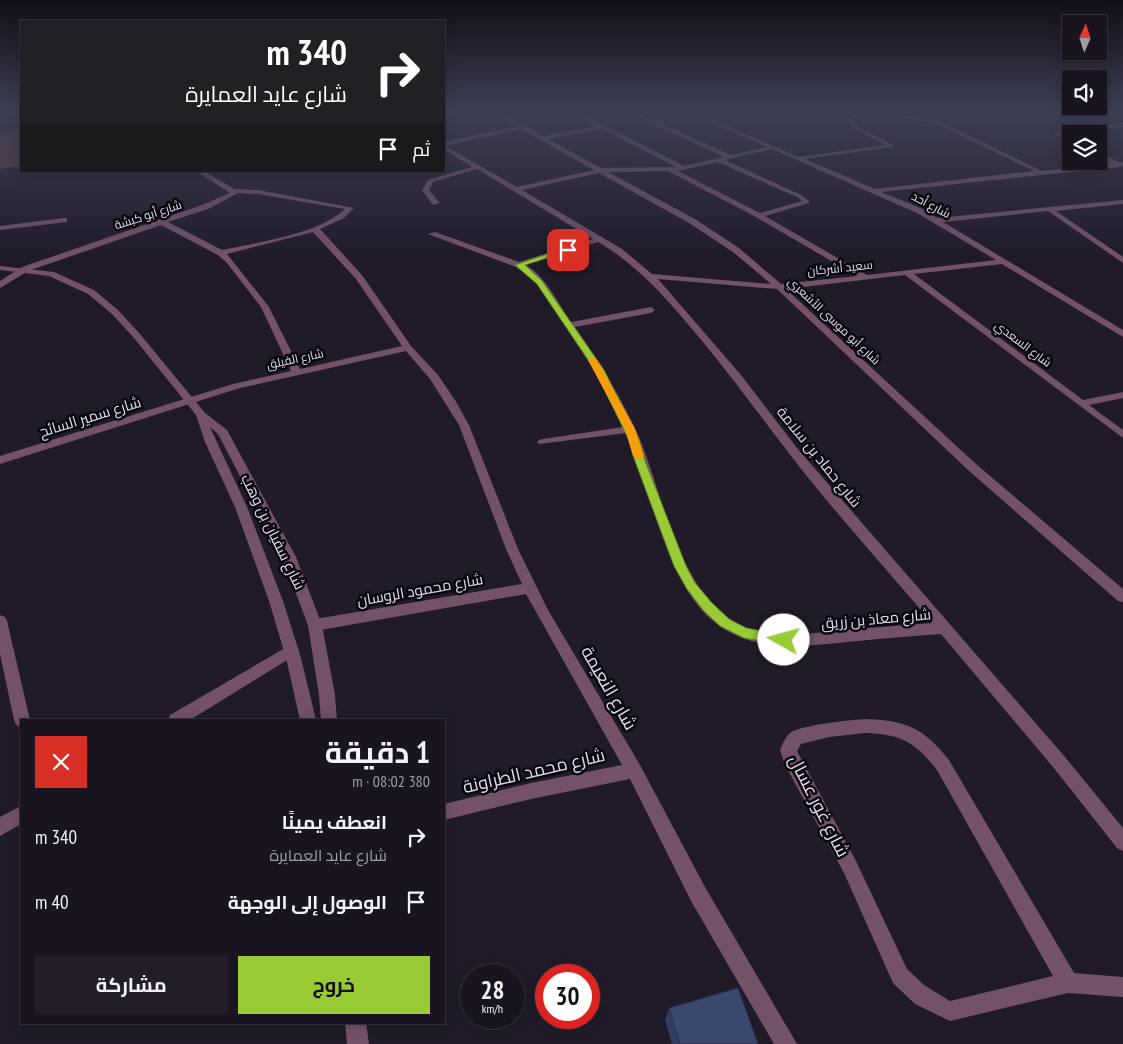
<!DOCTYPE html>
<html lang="ar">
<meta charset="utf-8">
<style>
:root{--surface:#19141f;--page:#221d28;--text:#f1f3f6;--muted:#9f9ea4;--line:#37333d;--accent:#99cb36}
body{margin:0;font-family:"PT Sans Narrow",Cairo,sans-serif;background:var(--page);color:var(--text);direction:rtl;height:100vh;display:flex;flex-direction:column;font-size:19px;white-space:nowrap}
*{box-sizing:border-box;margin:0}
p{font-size:16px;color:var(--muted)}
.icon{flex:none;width:28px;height:28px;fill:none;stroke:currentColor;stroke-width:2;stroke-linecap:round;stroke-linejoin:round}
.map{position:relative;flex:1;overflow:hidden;direction:ltr}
.sheet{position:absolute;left:20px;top:719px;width:425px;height:305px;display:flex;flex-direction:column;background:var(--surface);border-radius:0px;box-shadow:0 2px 12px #0003,0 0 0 1px var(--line);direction:rtl}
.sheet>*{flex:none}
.top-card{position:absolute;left:20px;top:20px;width:425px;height:152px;border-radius:0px;box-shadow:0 2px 12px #0003,0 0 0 1px var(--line);direction:rtl;background:#202124;color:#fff;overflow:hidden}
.needle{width:32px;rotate:3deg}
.buttons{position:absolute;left:1062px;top:15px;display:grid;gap:10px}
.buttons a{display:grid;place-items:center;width:45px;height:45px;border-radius:0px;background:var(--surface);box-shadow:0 2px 12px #0003,0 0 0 1px var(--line);font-size:25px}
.speed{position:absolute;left:460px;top:964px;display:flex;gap:10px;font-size:25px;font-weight:700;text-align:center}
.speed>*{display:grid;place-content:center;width:65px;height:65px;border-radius:50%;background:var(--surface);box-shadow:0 2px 12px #0003,0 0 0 1px var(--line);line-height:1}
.speed small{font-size:12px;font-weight:400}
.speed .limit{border:8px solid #d22;background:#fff;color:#111}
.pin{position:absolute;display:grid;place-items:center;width:42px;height:42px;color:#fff;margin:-21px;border-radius:10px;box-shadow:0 2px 8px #0006}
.me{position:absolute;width:55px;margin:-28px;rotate:277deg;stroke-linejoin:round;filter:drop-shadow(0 0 4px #0008)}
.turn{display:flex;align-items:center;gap:18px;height:105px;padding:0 15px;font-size:22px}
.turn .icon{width:65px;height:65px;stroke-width:2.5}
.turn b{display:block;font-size:35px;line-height:42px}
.then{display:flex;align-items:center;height:48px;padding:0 15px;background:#0003;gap:10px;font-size:19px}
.round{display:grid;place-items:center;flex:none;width:52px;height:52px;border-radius:0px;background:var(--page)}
.head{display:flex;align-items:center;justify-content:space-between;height:85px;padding:0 15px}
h1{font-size:30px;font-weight:700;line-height:38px}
.button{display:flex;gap:10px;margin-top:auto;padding:10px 15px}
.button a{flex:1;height:58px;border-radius:0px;background:var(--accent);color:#111;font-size:20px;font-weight:700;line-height:58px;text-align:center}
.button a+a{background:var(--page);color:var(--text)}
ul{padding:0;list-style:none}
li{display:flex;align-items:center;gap:15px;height:65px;padding:0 15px}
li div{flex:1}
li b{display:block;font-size:19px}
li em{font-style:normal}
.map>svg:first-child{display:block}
.green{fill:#5f3a3f}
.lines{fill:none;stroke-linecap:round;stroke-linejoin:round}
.minor{fill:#725169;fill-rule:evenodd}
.tertiary{fill:#725169;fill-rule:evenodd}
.wall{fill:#313e5d}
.building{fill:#39486c;stroke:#28324c}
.route{fill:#99cb36;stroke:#638423}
.slow{fill:#f59e0b}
.labels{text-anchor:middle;stroke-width:5;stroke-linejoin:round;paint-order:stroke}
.far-street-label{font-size:12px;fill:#e1dee8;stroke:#09070d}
.street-label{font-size:15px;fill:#e1dee8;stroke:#09070d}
.near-street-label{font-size:18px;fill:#e1dee8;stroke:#09070d}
</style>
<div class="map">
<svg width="1123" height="1044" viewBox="0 0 1123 1044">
<rect width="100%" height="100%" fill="#211b29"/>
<!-- green -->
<path class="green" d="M21,128V166L0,169V134Z"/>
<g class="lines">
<!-- minor -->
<g class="minor">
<path d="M461,111H496L543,136L597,126L569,111H576L684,166L724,157L626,111H633L731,155L767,147L685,111H692L799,157L885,145L855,129L846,119L851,115L863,113L908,115L939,121L1042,171L1111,163L1099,156V152L1119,162H1123V166L1119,167L881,192L923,209L937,218L1123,200V204L1056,211L1123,257V263L1048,211L943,222L1123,330V337L1002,264L914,274L1083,400L1123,392V398L1089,405L1123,430V438L905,275L786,289L976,464L1123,589V602L1118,601L968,470L777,289L658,279L741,375L797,448L1065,757L1123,828V851L1117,848L1053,767L941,634C913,636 885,638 858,641C835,643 812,646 790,646C705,645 681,589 656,519C646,490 636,462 626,433L539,444L537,442L539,440L543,439L623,427L594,370L537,284L528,274L516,267L428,234L435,232L519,262L593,239L477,169L433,182L429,190L440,203L433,205L422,190L428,180L472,167L444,149V142L517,126L492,113L477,116ZM863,117L908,119L935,123L1034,171L875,189L805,159L893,147V145L859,127L852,119ZM521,129L594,170L517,187L445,146ZM602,129L676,167L601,168L548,139ZM772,149L917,213L996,260L867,275L765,216L809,203V201L801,195L725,160ZM718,162L797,197L802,201L760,213L678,171ZM668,171L756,217L857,276L781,284L739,248L695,219L608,172ZM599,173L689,223L733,252L771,284L652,274L622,249L522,190ZM598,242C639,266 667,299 697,335C729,373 758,413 788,452C833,511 884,566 932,623C907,625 881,627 856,629C823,632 790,638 758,631C679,614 664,489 635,428C618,392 597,359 575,327L651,313L655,310L651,307L571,322C558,303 546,277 526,265Z"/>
<path d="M1123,123V127L1085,130L1082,128Z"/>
<path d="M1055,132H1059L1071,139V143L1055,134Z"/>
<path d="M196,171H204L234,189L258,190L354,208L344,218L320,229L362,275L411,346L438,375L455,400L469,425L518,549L548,610L640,765L705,887L797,1044H774L691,901L630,779L531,799L444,820V804L531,783L622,765L526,594L315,631L310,629L308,625L310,621L315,619L522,584L506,549L459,425L430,379L406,351L240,388L0,464V456L233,384L291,371L261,307L227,263L218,255L161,225L28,271L0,288V281L22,267L202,205L230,193ZM238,193L258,194L345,209C317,235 258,242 222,250L168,222L208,209ZM313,232L356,279L402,346L300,369L269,307L227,254Z"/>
<path d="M64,218H67V222L0,230V226Z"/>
<path d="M0,615L5,617L7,621L30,720H21V727L16,725L14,720L0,654Z"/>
<path d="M292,644L297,646L299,650L297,654L190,720H168L170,715Z"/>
<path d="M865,719C905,720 924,728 949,760L1074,973L1123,977V997L1068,993L950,1021L915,1004L893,983L844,873L785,765L780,750C782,745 786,736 790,733C801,725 850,720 865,719ZM865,733C901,734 915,742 937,770L1053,976L950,1001L924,985L907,969L856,861L797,751L801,744L829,737Z"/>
<path d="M21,806V824L0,836V817Z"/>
</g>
<!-- tertiary -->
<g class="tertiary">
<path d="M0,266L54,272L94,290L118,310L140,334L205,413L227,430L296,557L322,625L335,695L337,720H321L319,695L308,625L282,557L218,434L210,427L247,507L283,601L301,658L316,720H300L286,658L269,601L235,507L205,442L196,415L134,338L112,314L88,294L49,276L0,270Z"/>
<path d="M345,1022H366L369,1044H347Z"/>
</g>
</g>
<!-- wall -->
<path class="wall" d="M669,1008L758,1044H672L665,1020Z"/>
<!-- building -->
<path class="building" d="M738,988L758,1044H680L669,1008Z"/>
<!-- sky -->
<linearGradient id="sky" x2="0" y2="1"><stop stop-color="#120f17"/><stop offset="0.43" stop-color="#3d3f54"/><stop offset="1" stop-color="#3d3f54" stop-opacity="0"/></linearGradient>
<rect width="1123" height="257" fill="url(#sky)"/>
<!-- route -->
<path class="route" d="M565,248L571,250L525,265L542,281L604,370L639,440L645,461L686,566L695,583L712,603L729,619L746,628L789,636L791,640L789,644L784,645L744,638L720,626L703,610L687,589L674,566L635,461L629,440L595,370L537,284L515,265Z"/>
<!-- slow -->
<path class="slow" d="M593,357L597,360L635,429L644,456L642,458L638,459L633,456L625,429L588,360Z"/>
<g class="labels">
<!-- far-street labels -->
<g class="far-street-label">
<text transform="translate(931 205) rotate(28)" y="4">شارع أحد</text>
<text transform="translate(148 215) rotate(-18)" y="4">شارع أبو كبشة</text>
<text transform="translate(840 268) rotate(-6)" y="4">سعيد أشركان</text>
<text transform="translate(834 321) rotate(43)" y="4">شارع أبو موسى الأشعري</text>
<text transform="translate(1023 344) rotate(37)" y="4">شارع السعدي</text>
<text transform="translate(295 359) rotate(-12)" y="4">شارع الفيلق</text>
</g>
<!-- street labels -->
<g class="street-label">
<text transform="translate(90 417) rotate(-17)" y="5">شارع سمير السائح</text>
<text transform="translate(819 457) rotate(51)" y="5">شارع حماد بن سلامة</text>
<text transform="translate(273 532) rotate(64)" y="5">شارع سفيان بن وهب</text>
<text transform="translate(420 590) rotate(-10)" y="5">شارع محمود الروسان</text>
<text transform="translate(876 619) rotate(-5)" y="5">شارع معاذ بن زريق</text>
</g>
<!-- near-street labels -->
<g class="near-street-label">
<text transform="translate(609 688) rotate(60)" y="6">شارع النعيمة</text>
<text transform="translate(534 771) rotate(-13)" y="6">شارع محمد الطراونة</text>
<text transform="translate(819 806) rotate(63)" y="6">شارع غور عسال</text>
</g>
</g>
</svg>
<div class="buttons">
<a><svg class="needle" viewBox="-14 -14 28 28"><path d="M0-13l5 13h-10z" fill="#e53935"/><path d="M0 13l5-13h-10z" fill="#9f9ea4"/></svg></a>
<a><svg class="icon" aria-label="sound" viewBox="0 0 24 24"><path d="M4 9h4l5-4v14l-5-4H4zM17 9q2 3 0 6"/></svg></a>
<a><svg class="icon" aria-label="layers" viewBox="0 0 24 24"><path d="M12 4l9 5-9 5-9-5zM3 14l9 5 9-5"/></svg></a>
</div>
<div class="speed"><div>28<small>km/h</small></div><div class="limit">30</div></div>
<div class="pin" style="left:568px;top:250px;background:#d93025"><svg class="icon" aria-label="arrive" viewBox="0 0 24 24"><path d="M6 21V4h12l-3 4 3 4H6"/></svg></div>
<svg class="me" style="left:784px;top:640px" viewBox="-20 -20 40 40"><circle r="19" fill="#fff"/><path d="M0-13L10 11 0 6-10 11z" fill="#99cb36"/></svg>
<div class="top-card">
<div class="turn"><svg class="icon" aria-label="right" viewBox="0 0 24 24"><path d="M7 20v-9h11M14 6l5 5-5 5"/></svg><div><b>340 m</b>شارع عايد العمايرة</div></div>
<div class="then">ثم<svg class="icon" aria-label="arrive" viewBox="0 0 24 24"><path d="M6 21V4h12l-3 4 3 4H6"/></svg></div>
</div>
<section class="sheet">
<div class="head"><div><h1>1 دقيقة</h1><p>380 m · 08:02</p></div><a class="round" style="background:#d93025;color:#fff"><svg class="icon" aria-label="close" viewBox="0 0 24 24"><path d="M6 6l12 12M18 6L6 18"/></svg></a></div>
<ul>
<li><svg class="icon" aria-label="right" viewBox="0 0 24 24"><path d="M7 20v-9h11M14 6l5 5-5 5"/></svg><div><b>انعطف يمينًا</b><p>شارع عايد العمايرة</p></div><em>340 m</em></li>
<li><svg class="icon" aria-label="arrive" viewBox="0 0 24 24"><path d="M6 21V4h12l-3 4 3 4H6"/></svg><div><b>الوصول إلى الوجهة</b></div><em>40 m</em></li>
</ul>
<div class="button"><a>خروج</a><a>مشاركة</a></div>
</section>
</div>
